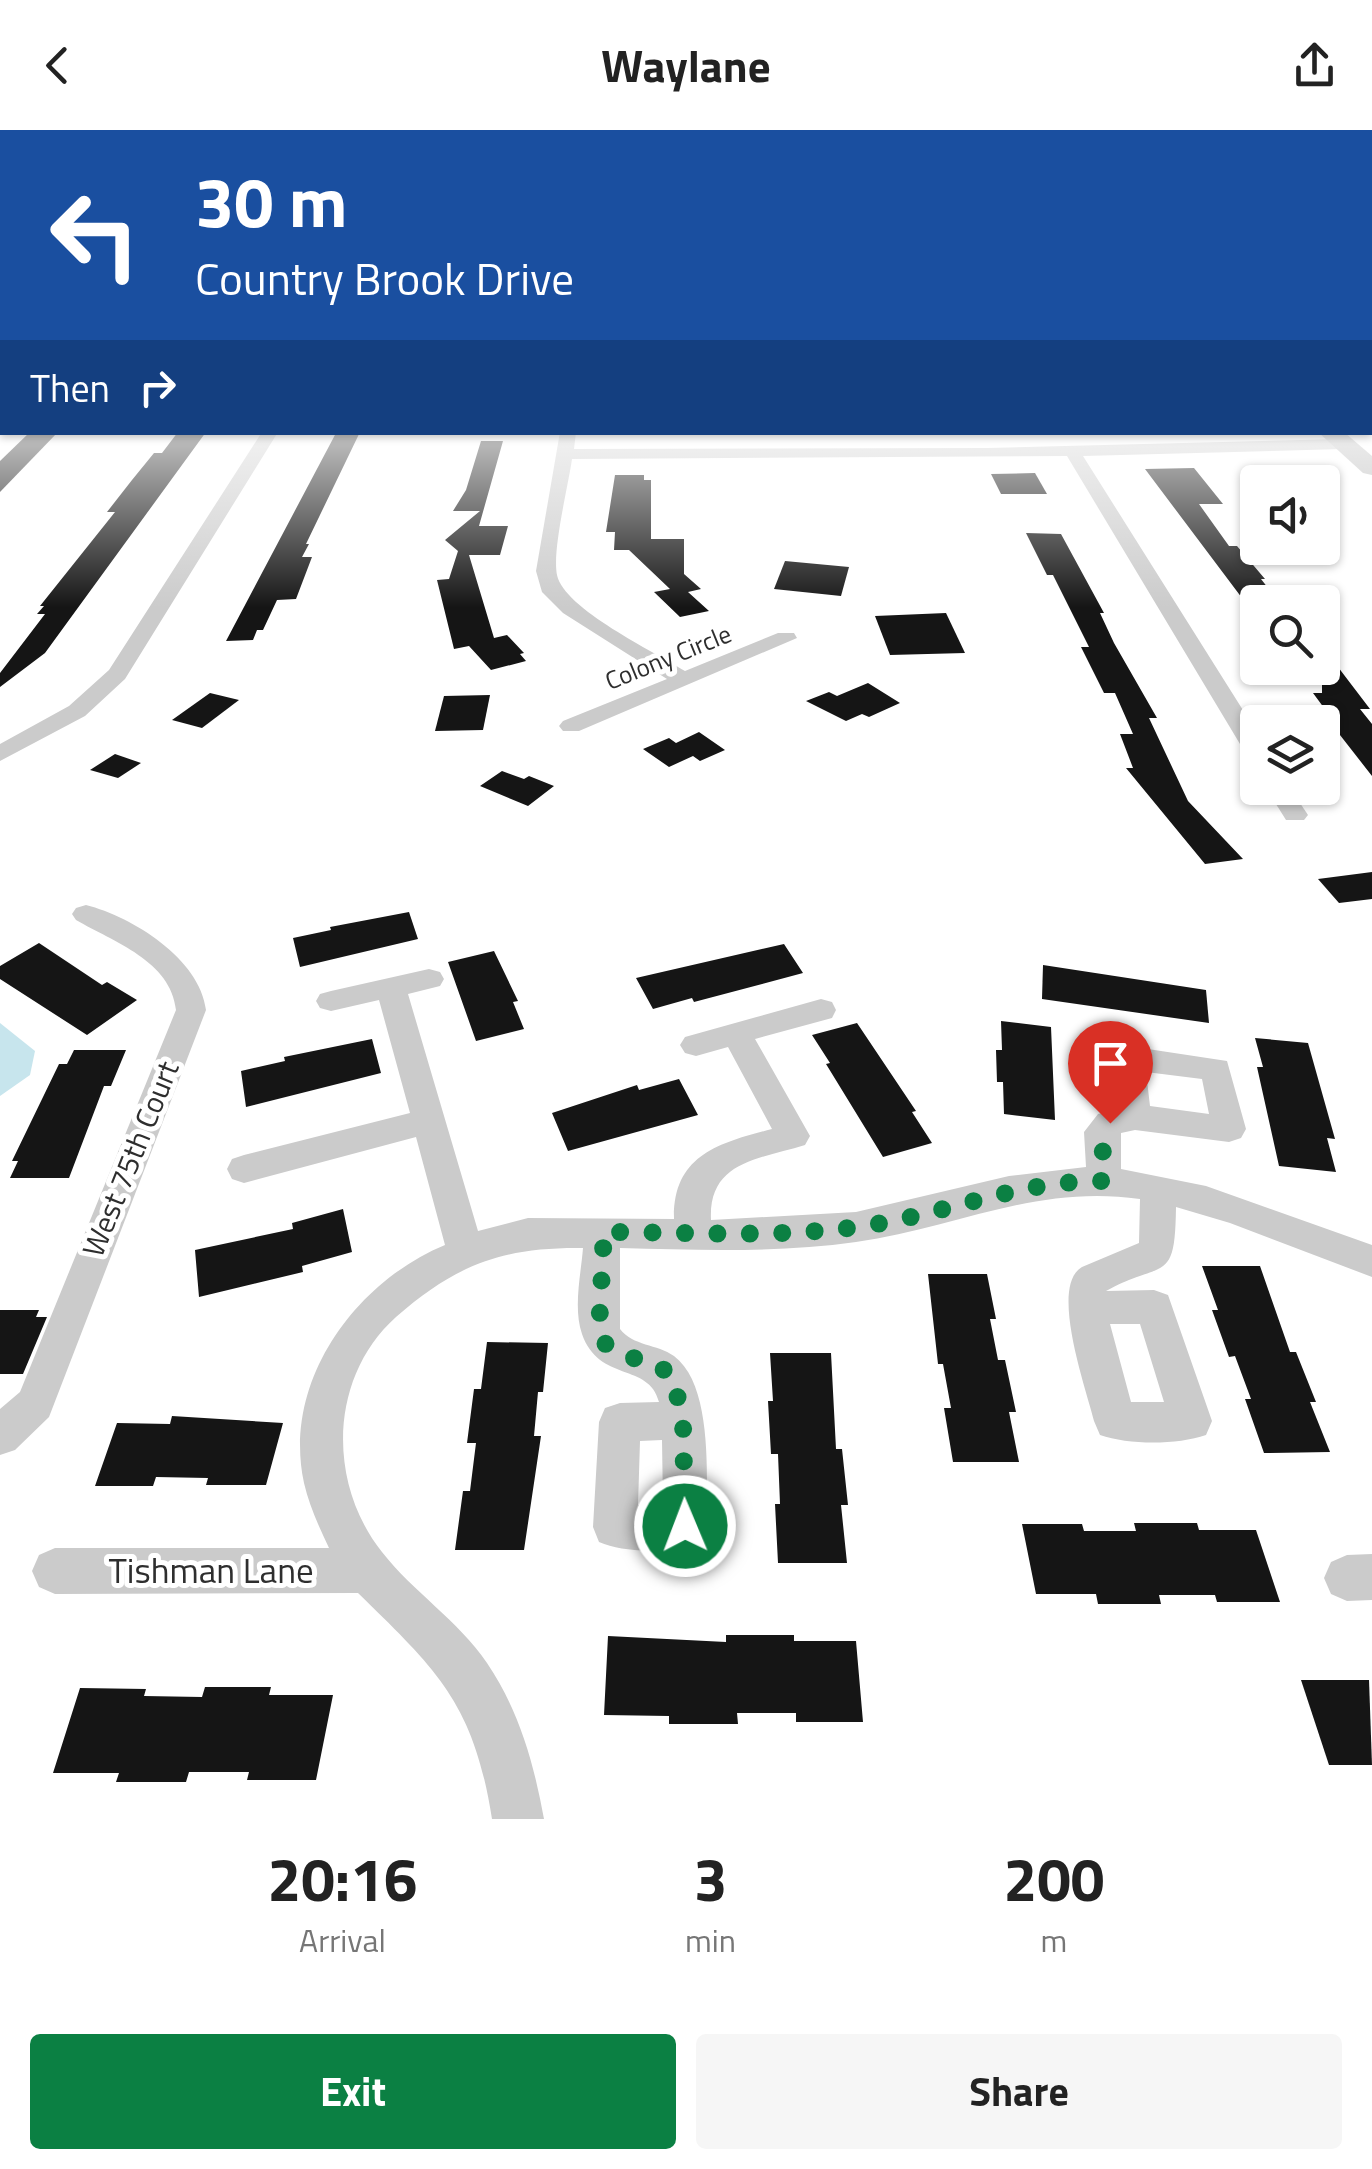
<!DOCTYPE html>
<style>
:root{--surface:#fff;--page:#f6f6f6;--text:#222;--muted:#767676;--accent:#0b8043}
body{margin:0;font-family:"Titillium Web",sans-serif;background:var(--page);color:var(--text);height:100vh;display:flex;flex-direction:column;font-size:38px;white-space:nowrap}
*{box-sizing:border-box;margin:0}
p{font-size:32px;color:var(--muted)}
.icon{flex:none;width:55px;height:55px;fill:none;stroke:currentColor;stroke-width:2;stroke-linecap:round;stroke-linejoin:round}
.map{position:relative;height:1689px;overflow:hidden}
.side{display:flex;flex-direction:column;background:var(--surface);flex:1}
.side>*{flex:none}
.hud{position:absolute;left:0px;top:0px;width:1372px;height:305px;box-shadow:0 2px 8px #0004;background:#1a4fa0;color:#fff;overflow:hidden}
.tools{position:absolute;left:1240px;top:335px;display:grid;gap:20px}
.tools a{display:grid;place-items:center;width:100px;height:100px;border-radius:10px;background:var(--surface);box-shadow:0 2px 8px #0004;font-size:50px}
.pin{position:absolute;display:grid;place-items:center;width:85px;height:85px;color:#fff;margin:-102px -42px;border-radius:50% 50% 50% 0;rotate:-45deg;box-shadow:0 0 10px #0007}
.pin .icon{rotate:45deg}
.me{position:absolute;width:110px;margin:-55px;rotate:359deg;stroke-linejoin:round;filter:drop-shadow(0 0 8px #0008)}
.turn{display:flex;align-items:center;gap:35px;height:210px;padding:0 30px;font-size:45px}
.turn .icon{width:130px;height:130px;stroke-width:2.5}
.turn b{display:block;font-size:70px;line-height:85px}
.then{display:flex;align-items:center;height:95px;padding:0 30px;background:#0003;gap:20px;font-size:38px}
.eta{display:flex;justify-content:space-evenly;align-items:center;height:170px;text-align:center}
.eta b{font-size:60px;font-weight:700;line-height:70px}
.primary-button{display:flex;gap:20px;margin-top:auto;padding:20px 30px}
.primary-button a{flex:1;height:115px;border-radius:10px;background:var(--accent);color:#fff;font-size:40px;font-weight:700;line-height:115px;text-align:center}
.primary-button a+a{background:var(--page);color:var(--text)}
header{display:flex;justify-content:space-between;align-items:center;height:130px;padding:0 30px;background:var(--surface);font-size:45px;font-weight:700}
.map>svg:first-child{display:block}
.water{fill:#c7e5ed}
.building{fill:#151515}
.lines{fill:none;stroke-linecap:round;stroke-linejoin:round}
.minor{fill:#cbcbcb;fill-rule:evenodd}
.secondary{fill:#b8b8b8;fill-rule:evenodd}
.route{stroke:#0b8043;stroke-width:18;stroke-dasharray:0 32.4}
.labels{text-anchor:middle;stroke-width:10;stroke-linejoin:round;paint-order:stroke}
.far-street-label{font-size:25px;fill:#2e2e2e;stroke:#fff}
.street-label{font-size:30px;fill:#2e2e2e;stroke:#fff}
.near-street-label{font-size:35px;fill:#2e2e2e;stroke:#fff}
</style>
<header><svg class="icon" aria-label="back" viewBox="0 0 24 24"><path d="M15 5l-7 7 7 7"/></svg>Waylane<svg class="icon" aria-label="share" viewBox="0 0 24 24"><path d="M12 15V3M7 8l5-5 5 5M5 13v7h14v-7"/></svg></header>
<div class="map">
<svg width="1372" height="1689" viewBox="0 0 1372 1689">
<rect width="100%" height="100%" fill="#fff"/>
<!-- water -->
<path class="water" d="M0,893L35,921L30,945L0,966Z"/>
<!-- building -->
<g class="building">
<path d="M30,302H58L0,362V331Z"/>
<path d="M178,302H206L45,523L0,557V543L45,484H37L44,476H40L115,382H107L132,350L154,323H162Z"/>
<path d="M360,302L306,414H309L302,427H312L296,469L277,470L263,500H257L253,510L226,511L336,303Z"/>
<path d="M481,311H503L479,396H508L500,425H469L494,508L507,505L524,523L520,524L526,531L491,540L469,516L454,519L437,450L449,449L458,421L445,410L480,381H453L466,360Z"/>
<path d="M1194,338L1223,374H1199L1229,416H1237L1265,449H1261L1268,458H1261L1271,472H1245L1145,339Z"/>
<path d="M1035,343L1047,364H1001L991,344Z"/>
<path d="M615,345H644V350H651V409H684V444L701,459L688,462L709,481L680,487L654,462L670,459L629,420H614L615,402H606Z"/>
<path d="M1026,403L1061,404L1104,483H1100L1114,513L1157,588H1149L1188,671L1243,729L1205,734L1126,638H1133L1120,604H1133L1115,563H1104L1081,517H1089L1053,445H1047Z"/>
<path d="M785,431L849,437L841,466L774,459Z"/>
<path d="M946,483L965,523L890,525L875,486Z"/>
<path d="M1322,516L1370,579H1360L1372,594V646L1322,582H1327L1313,563H1322Z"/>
<path d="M868,553L900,573L869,587L862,584L846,591L806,571L829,562L837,566Z"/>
<path d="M210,563L239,570L202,598L172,590Z"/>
<path d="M490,565L483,600L435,601L444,566Z"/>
<path d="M699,602L725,620L700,631L693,626L669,637L643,619L669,608L676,613Z"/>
<path d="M115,624L141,633L118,648L90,640Z"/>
<path d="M502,641L524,649L529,646L554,656L528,676L480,656Z"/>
<path d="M1372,742V769L1339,773L1318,749Z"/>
<path d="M409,782L418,809L300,837L293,808L331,800L330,797Z"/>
<path d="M39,813L102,855L107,852L137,870L87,905L0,849V836Z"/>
<path d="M784,814L803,843L694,872L692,868L653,879L636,848Z"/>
<path d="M494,821L518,871L513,872L524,899L476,911L448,832Z"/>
<path d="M1043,835L1206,860L1209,893L1042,869Z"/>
<path d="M1001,891L1051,897L1055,990L1004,984L1003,952H997L996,920H1002Z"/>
<path d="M857,893L916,981L912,982L932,1013L883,1027L826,934L830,933L812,905Z"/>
<path d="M1255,908L1308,913L1335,1009L1327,1008L1336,1042L1279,1036L1257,937H1263Z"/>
<path d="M372,909L381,943L246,977L241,941L285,931L284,927Z"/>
<path d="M74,920H126L111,956H104L69,1048H10L18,1031H12L59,934H67Z"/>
<path d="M679,949L698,985L568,1021L552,983L637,955L639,960Z"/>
<path d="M343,1079L352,1122L302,1136L303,1142L199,1167L195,1120L293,1099L292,1093Z"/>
<path d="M1202,1136H1260L1290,1222H1296L1316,1272H1310L1330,1322L1264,1323L1245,1269H1251L1235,1226L1229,1227L1212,1180H1218Z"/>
<path d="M928,1144H987L996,1189H990L998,1230H1005L1016,1282H1009L1019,1332H953L944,1278H951L943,1234H938Z"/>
<path d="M0,1180H39L36,1187H47L23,1244H0Z"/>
<path d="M487,1212L548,1213L543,1262H538L534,1306H541L524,1420H455L463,1361H470L476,1313H467L474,1259H481Z"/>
<path d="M770,1223H831L836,1319H842L848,1375H841L847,1433H778L775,1374H780L778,1324H771L768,1271H773Z"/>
<path d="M172,1286L283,1293L266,1355H206L208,1348L156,1347L153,1356H95L117,1293L170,1294Z"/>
<path d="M1134,1393H1197L1199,1400H1256L1280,1472H1217L1215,1465H1159L1161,1474H1098L1096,1464H1036L1022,1394H1082L1084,1401H1136Z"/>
<path d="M726,1505H794V1511H856L863,1592H796V1583H737L738,1594H669V1586L604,1585L608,1506L726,1512Z"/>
<path d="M1301,1550H1369L1372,1635H1329Z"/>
<path d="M205,1557H271L269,1565H333L316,1650H247L249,1642H189L186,1652H116L119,1643H53L80,1558L146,1559L144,1566L202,1567Z"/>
</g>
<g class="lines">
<!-- minor -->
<g class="minor">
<path d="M262,302H278L125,549L85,586L0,631V614L69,576L109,540Z"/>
<path d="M560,302H576L574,319L988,318L1343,309L1351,314L1343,319L1083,326L1258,604V631L1246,624L1067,326L572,329C568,357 552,420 557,445C564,479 655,522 685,541L778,503H794L797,508L579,601H563L559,596L563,591L667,549L563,483L542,462L536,441Z"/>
<path d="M1266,658H1290L1308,685L1304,690H1286Z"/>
<path d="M86,775C133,787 200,829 206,880L49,1287L15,1320L0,1325V1279L20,1262L176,880C171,831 114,812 76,790L72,784L76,778Z"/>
<path d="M429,839L440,842L444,849L440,856L408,864L478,1101L528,1088L674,1089C673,1025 719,1013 772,999L728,917L696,926L685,923L680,915L685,907L821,869L832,872L836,880L832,888L755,909L810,1006L805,1015C760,1029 708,1031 711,1090L856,1082L1009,1046L1086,1037L1084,1002L1098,984L1117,979L1112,928L1117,920L1128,916L1227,931L1246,999L1241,1008L1229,1012L1135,1000L1121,1003V1039L1206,1056L1372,1115V1147L1230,1093L1176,1077C1175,1156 1164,1129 1106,1161L1154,1160L1168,1165L1212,1291L1206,1305C1177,1315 1129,1315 1100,1305L1094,1291C1086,1258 1049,1156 1082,1137L1139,1113L1140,1069C1036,1054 956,1098 856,1112C778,1123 699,1120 620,1118V1199C633,1216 657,1214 674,1226C714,1256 706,1350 707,1396L701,1411C673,1423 627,1424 599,1412L593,1397L599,1292L605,1278L620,1273L659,1272C649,1232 599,1253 582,1204C573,1178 581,1144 583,1118C503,1117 457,1134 396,1187C329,1247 327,1353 382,1422C413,1462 458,1490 487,1533C519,1580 534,1634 544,1689H492C474,1574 438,1541 358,1463L55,1464L39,1457L32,1441L39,1425L55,1418H329C319,1397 309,1375 304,1353C282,1252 355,1152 445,1115L416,1007L244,1053L232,1049L227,1039L232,1029L244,1025L410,983L379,870L331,881L320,878L316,871L320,864L331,861ZM1146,942L1202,949L1209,984L1150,976ZM1110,1194H1140L1164,1272H1131ZM662,1310L663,1375H638L640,1311Z"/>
<path d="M1372,1424V1470L1347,1471L1331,1464L1324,1448L1331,1432L1347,1425Z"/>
</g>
<!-- secondary -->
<path class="secondary" d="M1318,302H1344L1372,326V345L1363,343Z"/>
</g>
<!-- sky -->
<linearGradient id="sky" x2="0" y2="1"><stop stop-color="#9bc8ea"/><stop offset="0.51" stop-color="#fff"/><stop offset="1" stop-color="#fff" stop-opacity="0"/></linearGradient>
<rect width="1372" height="478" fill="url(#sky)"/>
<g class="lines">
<!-- route -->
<path class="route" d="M685,1396L683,1291L673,1247L655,1233L629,1227L606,1215L599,1199L604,1102C687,1102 774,1108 857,1097C942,1086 1018,1050 1104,1051L1102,1002L1110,993"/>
</g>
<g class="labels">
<!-- far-street labels -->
<g class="far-street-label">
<text transform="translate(668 527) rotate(-22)" y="9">Colony Circle</text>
</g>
<!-- street labels -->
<g class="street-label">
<text transform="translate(131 1029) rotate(-68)" y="10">West 75th Court</text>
</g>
<!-- near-street labels -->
<g class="near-street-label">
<text x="211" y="1453">Tishman Lane</text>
</g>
</g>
</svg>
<div class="tools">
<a><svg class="icon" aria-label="sound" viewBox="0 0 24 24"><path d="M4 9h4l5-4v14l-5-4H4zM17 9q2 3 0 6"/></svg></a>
<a><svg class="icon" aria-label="search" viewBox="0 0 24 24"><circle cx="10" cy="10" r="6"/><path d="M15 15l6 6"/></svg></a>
<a><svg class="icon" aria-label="layers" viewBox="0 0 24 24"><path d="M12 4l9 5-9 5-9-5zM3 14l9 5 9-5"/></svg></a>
</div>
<div class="pin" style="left:1110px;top:993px;background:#d93025"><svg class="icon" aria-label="arrive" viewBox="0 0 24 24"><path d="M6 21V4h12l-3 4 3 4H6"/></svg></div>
<svg class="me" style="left:685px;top:1396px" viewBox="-20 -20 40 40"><circle r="17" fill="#0b8043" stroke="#fff" stroke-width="3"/><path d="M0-11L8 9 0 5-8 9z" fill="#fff"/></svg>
<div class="hud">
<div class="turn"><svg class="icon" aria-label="left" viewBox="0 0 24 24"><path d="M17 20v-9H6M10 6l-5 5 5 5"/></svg><div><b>30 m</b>Country Brook Drive</div></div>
<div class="then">Then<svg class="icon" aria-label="right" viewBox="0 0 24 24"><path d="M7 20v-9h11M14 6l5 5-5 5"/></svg></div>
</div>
</div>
<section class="side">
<div class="eta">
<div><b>20:16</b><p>Arrival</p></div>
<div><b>3</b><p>min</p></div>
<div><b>200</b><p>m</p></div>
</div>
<div class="primary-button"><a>Exit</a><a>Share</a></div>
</section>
